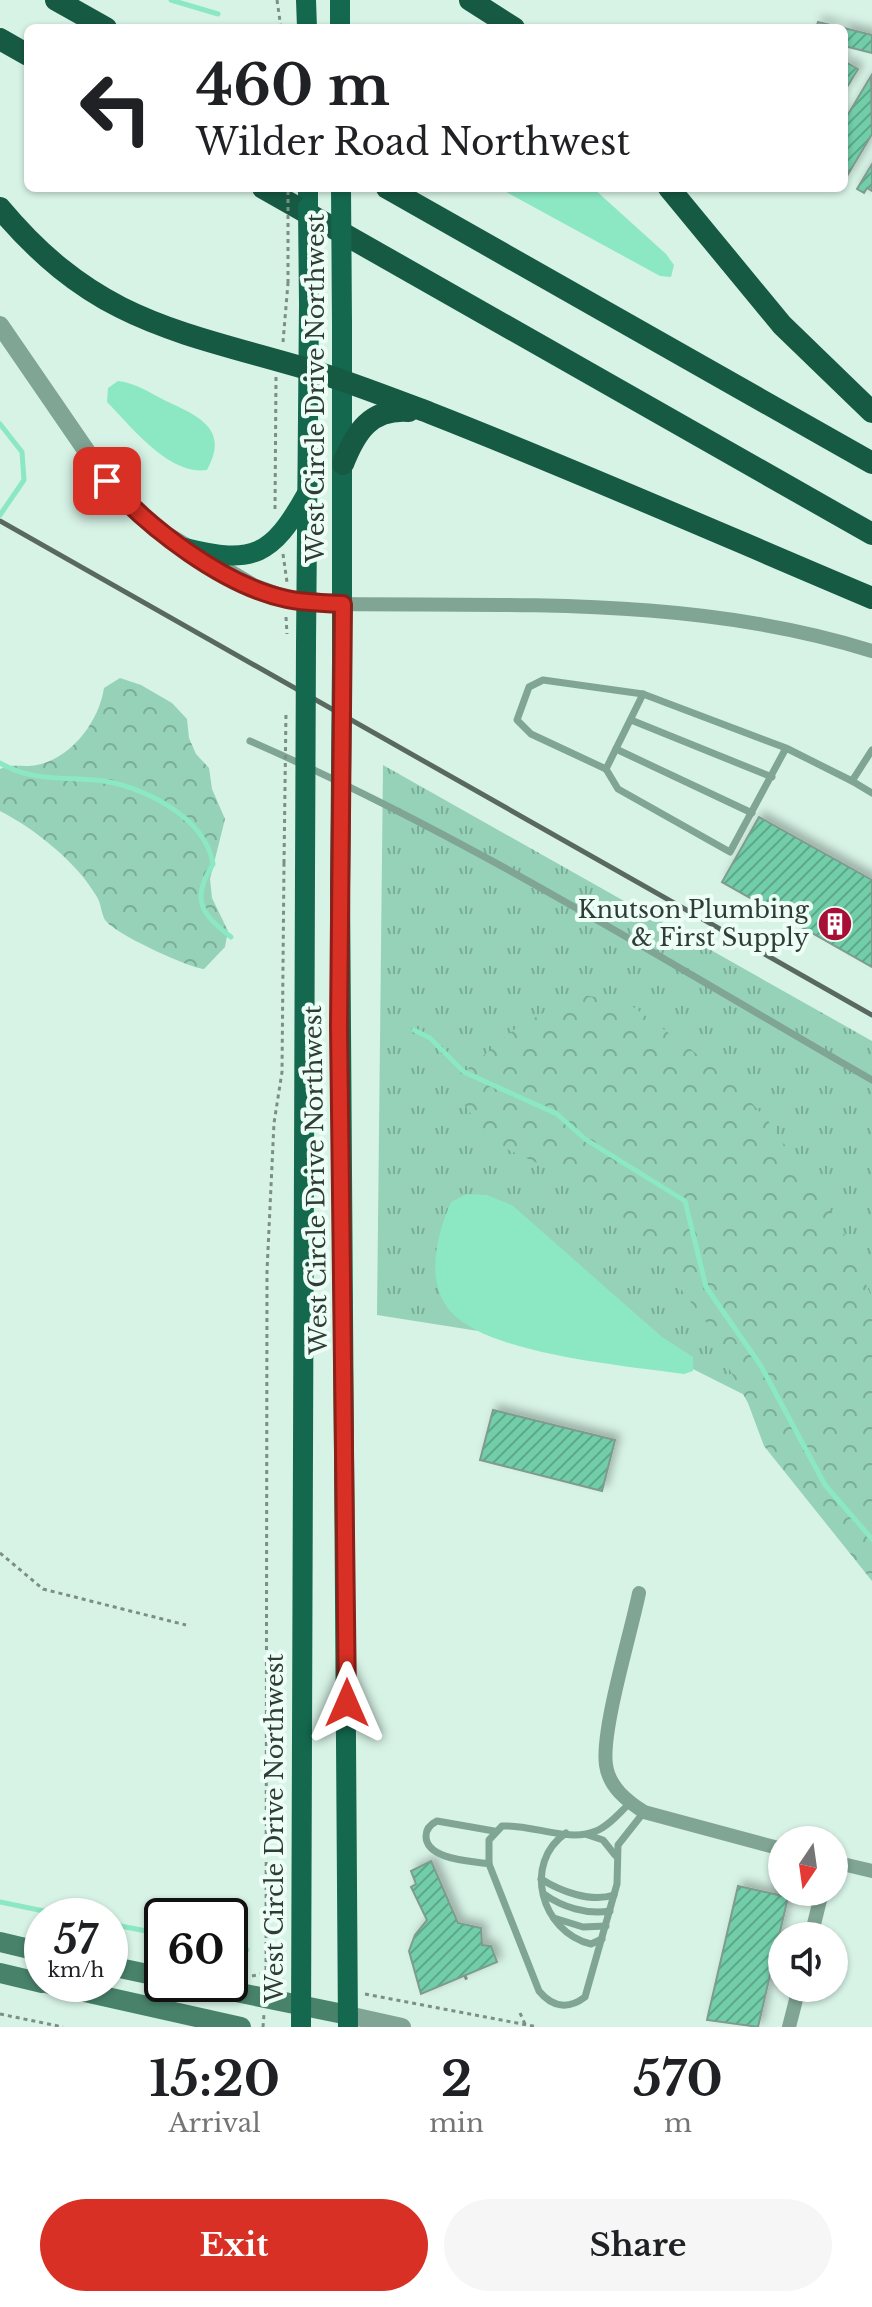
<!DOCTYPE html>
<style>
:root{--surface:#fff;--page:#f6f6f6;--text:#202124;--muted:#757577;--accent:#d93025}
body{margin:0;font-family:"Libre Baskerville",serif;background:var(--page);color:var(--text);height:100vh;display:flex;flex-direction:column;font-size:30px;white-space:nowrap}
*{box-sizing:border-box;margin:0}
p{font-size:26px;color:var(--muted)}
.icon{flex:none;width:44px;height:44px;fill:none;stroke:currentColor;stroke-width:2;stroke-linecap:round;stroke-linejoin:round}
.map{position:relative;height:2027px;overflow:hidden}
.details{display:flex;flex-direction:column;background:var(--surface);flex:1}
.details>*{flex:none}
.guide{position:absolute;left:24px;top:24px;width:824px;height:168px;border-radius:12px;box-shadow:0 2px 6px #0004;background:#fff;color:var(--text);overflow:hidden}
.needle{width:52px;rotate:193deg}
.controls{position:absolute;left:768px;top:1826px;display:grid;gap:16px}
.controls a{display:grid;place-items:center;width:80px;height:80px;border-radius:50%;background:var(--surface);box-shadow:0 2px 6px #0004;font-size:40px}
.speed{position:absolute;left:24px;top:1898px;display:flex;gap:16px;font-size:40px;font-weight:700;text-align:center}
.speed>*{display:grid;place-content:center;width:104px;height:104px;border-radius:50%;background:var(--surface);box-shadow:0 2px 6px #0004;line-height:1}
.speed small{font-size:20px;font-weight:400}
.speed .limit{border:4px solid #111;border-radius:12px;background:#fff;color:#111}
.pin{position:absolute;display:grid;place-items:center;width:68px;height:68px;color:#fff;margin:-34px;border-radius:16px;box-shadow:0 4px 12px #0006}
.me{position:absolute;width:88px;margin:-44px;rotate:0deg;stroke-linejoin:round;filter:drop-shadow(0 0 6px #0008)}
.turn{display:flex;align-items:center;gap:28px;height:168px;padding:0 40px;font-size:36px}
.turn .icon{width:104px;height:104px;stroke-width:2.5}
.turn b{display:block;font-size:56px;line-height:68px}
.eta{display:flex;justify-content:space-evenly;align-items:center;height:136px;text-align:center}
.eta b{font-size:48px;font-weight:700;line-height:56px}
.primary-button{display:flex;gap:16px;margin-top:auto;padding:16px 40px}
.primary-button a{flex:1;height:92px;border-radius:48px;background:var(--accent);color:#fff;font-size:32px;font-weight:700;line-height:92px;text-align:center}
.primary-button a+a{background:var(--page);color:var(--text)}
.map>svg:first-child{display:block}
.grass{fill:url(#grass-tufts)}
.forest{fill:url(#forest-crowns)}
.water{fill:#8be8c3}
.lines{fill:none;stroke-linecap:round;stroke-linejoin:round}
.stream{stroke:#8be8c3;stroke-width:5}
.building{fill:url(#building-hatch);stroke:#7f9a8e;stroke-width:2;filter:url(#shadow)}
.path{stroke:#7c8f86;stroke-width:3;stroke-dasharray:4 4;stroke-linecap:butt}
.service{stroke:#80a594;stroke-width:7}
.minor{stroke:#80a594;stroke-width:14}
.tertiary{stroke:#80a594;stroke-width:18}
.secondary{stroke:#48826b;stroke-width:20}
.primary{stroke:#14684e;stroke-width:20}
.trunk{stroke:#175a44;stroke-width:22}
.rail{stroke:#596962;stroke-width:5}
.path-bridge{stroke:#7c8f86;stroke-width:3;stroke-dasharray:4 4;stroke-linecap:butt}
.primary-bridge{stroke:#14684e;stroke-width:20}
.route-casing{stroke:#8d1f18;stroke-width:20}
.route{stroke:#d93025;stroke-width:14}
.labels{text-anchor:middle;stroke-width:8;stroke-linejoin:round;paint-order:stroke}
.street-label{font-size:24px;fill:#303c37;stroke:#ecfef6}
.poi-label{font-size:24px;fill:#303c37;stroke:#ecfef6;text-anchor:end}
</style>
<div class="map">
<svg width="872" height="2027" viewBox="0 0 872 2027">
<defs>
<pattern id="grass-tufts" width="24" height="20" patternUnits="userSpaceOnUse" patternTransform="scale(2)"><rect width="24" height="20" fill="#95d2b8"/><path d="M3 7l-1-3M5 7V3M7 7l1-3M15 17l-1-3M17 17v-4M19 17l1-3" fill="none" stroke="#7aac96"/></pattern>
<pattern id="forest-crowns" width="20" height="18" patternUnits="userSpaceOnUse" patternTransform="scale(2)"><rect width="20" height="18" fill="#95d2b8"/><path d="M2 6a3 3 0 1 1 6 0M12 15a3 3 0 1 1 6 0" fill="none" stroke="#7aac96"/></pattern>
<pattern id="building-hatch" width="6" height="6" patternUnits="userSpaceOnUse" patternTransform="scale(2)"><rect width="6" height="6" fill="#71cea9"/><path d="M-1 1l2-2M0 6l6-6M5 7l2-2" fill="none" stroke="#5da88a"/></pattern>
<filter id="shadow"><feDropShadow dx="5" dy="-5" stdDeviation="4" flood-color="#0004"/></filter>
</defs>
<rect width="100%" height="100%" fill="#d7f3e6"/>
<!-- grass -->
<path class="grass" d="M383,765L872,1041V1459L681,1363L377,1315Z"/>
<!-- forest -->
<g class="forest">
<path d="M120,678L141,685L172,703L187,719L189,738L196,754L209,768L212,789L225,819L210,879L212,898L228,931L225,947L204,969C187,967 115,934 105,920C101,913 101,903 97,897C77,862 35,829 0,811V769C14,763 23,768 37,765C72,758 99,721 104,688Z"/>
<path d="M578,994L628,1003L728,1077L769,1122L840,1225L872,1298V1581L764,1446L748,1403L712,1338L710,1327L629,1222L577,1181L491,1142L459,1097L464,1072L516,1028Z"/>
</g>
<!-- water -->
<g class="water">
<path d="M499,188H593L666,254L674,265L671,277L660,276Z"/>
<path d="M118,381C135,383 149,392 164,400C196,415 231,428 207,470C169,476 131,426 107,402L108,388Z"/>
<path d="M467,1194L487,1195L512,1205L662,1337L693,1357V1371L684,1374C627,1366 488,1354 451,1312C424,1282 437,1234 451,1202Z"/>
</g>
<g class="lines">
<!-- stream -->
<g class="stream">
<path d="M171,0L218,14"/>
<path d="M0,424L22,452L24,480L0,515"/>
<path d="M0,763C31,781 60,777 95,780C140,784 205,816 213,864C191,899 200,913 231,937"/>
<path d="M414,1030L430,1038L464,1072L557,1114L585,1139L685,1201L706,1287L761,1366L825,1485L872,1539"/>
<path d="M0,1902L68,1916"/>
<path d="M110,1924L162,1934"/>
<path d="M230,1948L247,1950"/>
</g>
</g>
<!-- building -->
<g class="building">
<path d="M818,22L843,28H816Z"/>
<path d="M844,28L872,35V53L844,46Z"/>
<path d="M844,61L858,69L844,92Z"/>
<path d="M871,76L872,134L844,181V121Z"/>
<path d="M872,164V191L867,188L864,193L857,189Z"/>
<path d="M759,817L872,880V967L722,882Z"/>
<path d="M493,1410L615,1440L602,1491L480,1460Z"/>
<path d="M431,1861L458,1923L481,1928L482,1945L491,1946L497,1962L421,1994L409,1951L415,1935L427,1920L411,1887L416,1884L411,1871Z"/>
<path d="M738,1886L788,1897L758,2027L707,2020Z"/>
</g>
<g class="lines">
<!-- path -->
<g class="path">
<path d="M277,0L281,28"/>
<path d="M283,342L288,283"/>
<path d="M275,509L276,377"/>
<path d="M283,554L287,582"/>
<path d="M286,617L287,634"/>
<path d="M0,1553L43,1589L186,1625"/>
<path d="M252,1976L266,1973L283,1980"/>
<path d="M465,1976L468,1983"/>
<path d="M266,1978L267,1271L274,1123L282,1072L284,863"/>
<path d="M365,1994L538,2027"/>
<path d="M520,2013L525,2024"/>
<path d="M0,2014L63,2027"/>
<path d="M263,2027L264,2014"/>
</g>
<!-- service -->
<g class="service">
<path d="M631,720L772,777"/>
<path d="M250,741C466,835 668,963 872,1080"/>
<path d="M786,748L730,852L618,789L606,769L643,694L786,748L852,781"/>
<path d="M616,749L752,813"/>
<path d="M872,750L852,781L872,793"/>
<path d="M606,769L531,734L517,720L529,687L543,680L643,694"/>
<path d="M630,1803C620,1812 609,1826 596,1831C569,1843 532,1824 502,1826L489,1840V1864L539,1991C552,2007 568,2010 585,1997L617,1884L618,1845L644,1812"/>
<path d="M566,1833C522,1863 541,1932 591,1944L602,1939"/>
<path d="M588,1835L603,1840L615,1855"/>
<path d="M489,1864C472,1861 426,1860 426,1836C426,1828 431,1824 437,1821L494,1831"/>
<path d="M541,1879C560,1891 591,1903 614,1895"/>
<path d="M544,1894C562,1907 587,1915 610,1911"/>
<path d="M554,1918L583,1927L606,1926"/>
</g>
<!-- minor -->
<g class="minor">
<path d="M343,604C520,606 701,597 872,651"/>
<path d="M639,1593C631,1633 601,1730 606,1765C609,1787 627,1801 644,1812L782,1849"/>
<path d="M834,1862L872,1871"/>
<path d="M811,1936L822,1892"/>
<path d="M789,2027L799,1988"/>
</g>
<!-- tertiary -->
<g class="tertiary">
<path d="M0,325L107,481L156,529L253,587L286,599L343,604"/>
<path d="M348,2015L402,2027"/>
</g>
<!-- secondary -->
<g class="secondary">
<path d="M0,1942L42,1952"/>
<path d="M110,1966L162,1977"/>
<path d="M0,1973L42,1983"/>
<path d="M49,1984L241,2027"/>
<path d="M197,1984L348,2015"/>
</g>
<!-- primary -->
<g class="primary">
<path d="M306,0L307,28"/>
<path d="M340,0V28"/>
<path d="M308,188V207"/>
<path d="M185,548C253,565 272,556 306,495"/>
<path d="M306,645L309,304"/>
<path d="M342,662V323"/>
<path d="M340,887L348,2027"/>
<path d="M301,2027L305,873"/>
</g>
<!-- trunk -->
<g class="trunk">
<path d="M56,0L106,28"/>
<path d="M470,0L514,28"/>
<path d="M0,39L28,55"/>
<path d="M263,188L872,534"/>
<path d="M387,188L872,463"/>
<path d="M669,188L782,325L872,412"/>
<path d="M0,208C94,320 173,330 304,368C347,381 388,397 430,413C578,471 725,536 872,598"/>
<path d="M343,464C356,431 371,408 409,411"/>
</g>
<!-- rail -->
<path class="rail" d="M0,521L872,1015"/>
<!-- path-bridge -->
<g class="path-bridge">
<path d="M288,283V188"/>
<path d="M284,863L286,712"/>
</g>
<!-- primary-bridge -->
<g class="primary-bridge">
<path d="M341,188L342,323"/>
<path d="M308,207L309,304"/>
<path d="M305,873L306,645"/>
<path d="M340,887L342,662"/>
</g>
</g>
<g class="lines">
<!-- route casing -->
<g class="route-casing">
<path id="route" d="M107,481C149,528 224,586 287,599C305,603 325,603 343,604L339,1026L347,1703"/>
</g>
<!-- route -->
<use href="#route" class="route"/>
</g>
<!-- icons -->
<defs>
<g id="building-disc" transform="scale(1.8)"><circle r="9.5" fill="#a80f36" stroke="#ecfef6"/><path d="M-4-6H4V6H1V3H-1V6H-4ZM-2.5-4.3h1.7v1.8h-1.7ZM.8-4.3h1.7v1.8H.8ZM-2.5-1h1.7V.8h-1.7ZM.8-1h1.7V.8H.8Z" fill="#fff"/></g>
</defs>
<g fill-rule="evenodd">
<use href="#building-disc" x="835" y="924"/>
</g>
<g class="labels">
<!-- street labels -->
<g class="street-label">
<text transform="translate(316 388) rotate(-90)" y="8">West Circle Drive Northwest</text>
<text transform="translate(316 1180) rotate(-91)" y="8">West Circle Drive Northwest</text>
<text transform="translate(275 1828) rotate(-90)" y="8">West Circle Drive Northwest</text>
</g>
<!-- poi labels -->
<g class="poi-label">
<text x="809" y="918">Knutson Plumbing<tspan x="809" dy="28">&amp; First Supply</tspan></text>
</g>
</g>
</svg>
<div class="controls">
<a><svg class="needle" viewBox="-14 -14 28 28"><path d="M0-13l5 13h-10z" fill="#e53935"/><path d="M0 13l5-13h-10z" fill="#757577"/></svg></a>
<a><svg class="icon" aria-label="sound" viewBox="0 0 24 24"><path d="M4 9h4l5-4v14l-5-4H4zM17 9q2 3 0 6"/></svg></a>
</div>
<div class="speed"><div>57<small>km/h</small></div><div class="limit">60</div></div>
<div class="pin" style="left:107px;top:481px;background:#d93025"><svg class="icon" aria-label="arrive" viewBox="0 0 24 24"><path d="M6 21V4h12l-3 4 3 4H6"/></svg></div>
<svg class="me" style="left:347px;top:1703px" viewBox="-20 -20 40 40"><path d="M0-17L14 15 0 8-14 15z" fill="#d93025" stroke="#fff" stroke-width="4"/></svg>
<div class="guide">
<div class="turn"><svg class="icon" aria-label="left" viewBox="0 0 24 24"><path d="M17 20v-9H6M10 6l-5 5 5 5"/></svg><div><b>460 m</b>Wilder Road Northwest</div></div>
</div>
</div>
<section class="details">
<div class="eta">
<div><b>15:20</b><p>Arrival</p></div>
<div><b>2</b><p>min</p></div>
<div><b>570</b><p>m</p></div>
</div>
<div class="primary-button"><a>Exit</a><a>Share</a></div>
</section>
